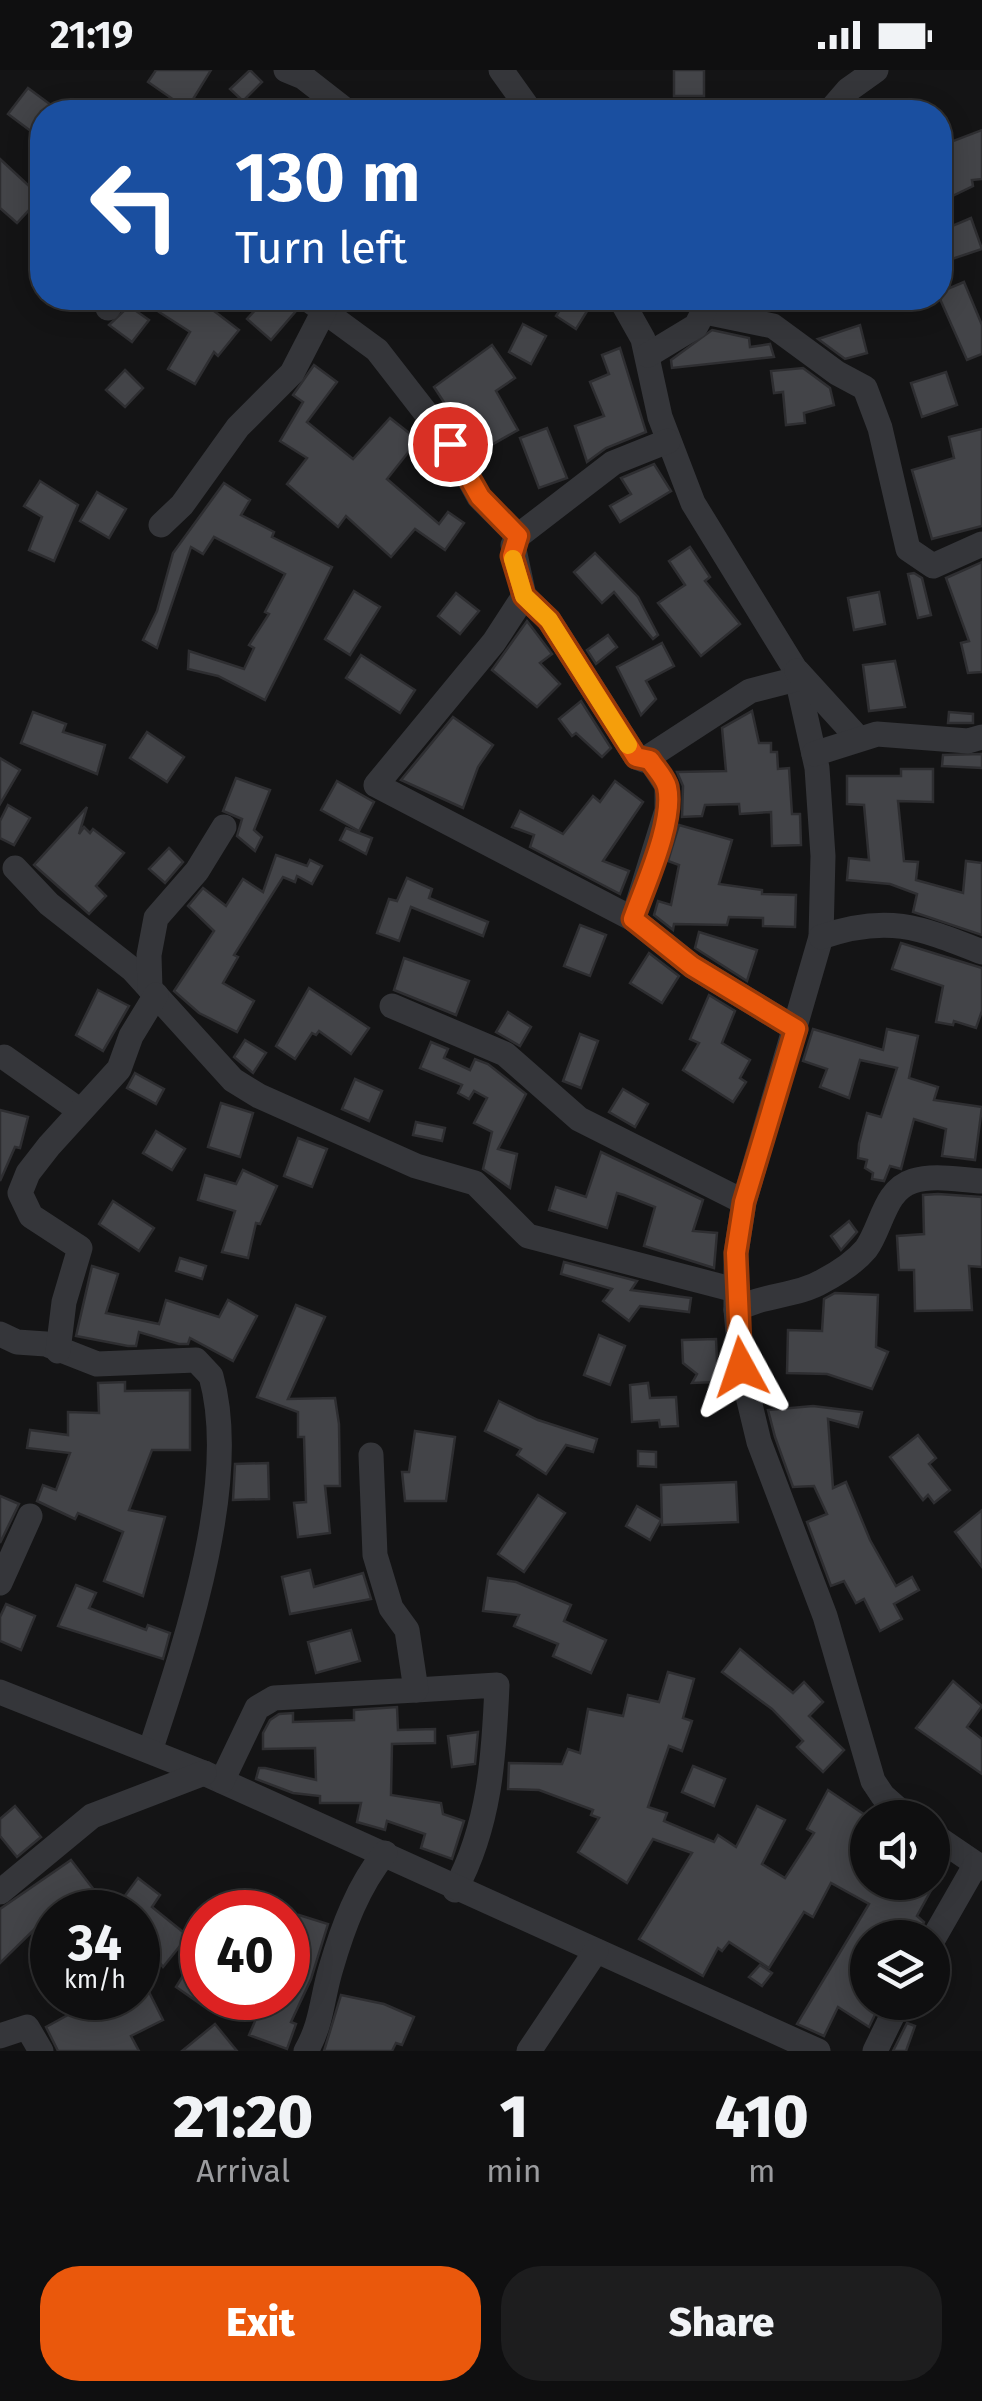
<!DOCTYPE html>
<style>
:root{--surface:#0f0f10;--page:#1d1d1e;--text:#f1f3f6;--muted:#9b9c9f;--line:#2f2f30;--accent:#ea580c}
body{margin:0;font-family:"Fira Sans",sans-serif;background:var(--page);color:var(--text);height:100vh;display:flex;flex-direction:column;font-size:38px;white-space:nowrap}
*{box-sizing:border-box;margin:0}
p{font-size:32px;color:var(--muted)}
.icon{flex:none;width:55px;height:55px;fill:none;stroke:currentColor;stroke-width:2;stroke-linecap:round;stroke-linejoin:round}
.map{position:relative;height:1981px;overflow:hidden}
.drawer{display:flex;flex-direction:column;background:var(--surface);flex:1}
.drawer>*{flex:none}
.top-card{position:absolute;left:30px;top:30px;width:922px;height:210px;border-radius:40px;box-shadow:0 5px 25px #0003,0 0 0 2px var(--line);background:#1a4fa0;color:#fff;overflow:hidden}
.controls{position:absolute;left:850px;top:1730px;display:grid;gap:20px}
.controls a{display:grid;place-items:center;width:100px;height:100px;border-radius:50%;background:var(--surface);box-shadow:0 5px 25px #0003,0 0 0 2px var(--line);font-size:50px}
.speed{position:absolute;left:30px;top:1820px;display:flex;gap:20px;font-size:50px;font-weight:700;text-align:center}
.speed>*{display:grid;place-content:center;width:130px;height:130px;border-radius:50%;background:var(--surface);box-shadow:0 5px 25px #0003,0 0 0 2px var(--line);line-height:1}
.speed small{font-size:25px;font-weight:400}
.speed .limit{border:15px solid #d22;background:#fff;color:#111}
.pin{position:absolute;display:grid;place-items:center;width:85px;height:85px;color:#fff;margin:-42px;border:5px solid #fff;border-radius:50%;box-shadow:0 2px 10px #0007}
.me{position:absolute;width:110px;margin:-55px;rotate:355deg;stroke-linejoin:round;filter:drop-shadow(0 0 8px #0008)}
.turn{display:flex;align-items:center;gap:35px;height:210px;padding:0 40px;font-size:45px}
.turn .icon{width:130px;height:130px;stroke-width:2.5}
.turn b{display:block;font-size:70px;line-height:85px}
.eta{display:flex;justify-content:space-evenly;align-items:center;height:170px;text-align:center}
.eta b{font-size:60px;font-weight:800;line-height:70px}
.action{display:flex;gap:20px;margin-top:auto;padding:20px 40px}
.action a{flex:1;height:115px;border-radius:40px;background:var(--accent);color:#fff;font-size:40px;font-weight:800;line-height:115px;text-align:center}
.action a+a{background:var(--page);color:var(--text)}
.status{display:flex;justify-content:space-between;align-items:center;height:70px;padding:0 50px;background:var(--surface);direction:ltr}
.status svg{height:28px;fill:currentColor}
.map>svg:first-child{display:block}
.building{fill:#434448;stroke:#2e2e31;stroke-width:2.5}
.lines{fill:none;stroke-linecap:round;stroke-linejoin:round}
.minor{stroke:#35363a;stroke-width:25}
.route-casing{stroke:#983908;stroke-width:25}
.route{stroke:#ea580c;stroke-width:18}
.slow{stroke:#f59e0b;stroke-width:18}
</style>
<div class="status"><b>21:19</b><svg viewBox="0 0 49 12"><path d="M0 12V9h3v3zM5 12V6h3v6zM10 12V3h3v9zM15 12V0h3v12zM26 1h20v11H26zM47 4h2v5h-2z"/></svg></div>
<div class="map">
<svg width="982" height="1981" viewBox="0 0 982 1981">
<rect width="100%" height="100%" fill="#141415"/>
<!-- building -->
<g class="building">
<path d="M156,0H211L187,39L148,12Z"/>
<path d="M250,0L262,12L243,31L230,19Z"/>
<rect x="674" y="0" width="30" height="26"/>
<path d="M28,18L51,35L32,62L8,44Z"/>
<path d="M982,60V109L972,110L973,116L940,132V76Z"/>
<path d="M0,89L41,127L17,153L0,138Z"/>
<path d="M971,148L982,179L940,193V161Z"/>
<path d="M964,212L982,255V284L967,290L940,229V222Z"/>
<path d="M169,228H197L239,260L218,286L214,282L195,314L168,299L190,262L159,242Z"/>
<path d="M266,228H285L296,241L271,270L247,249Z"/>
<path d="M568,228L592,233L576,259L556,246Z"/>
<path d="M733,228H777L759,236Z"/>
<path d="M129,236L149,250L132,272L109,255Z"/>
<path d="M523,254L546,266L531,294L509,282Z"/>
<path d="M860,255L867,283L845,289L818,269Z"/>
<path d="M712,260L749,268L750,277L770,274L774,287L672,298L671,290Z"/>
<path d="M492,275L515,308L496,321L518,360L477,383L434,317Z"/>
<path d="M620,278L646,362L606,378L587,392L575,356L604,346L590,312L609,304L602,285Z"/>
<path d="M314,295L337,312L307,352L353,389L390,348L418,370L387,409L439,454L448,442L464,453L445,480L415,459L391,487L346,446L338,457L287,414L307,388L280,371L303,332L293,325Z"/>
<path d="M803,298L830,318L834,335L804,343L805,353L786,355L783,322L774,323L771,301Z"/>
<path d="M125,300L143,318L125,337L106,320Z"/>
<path d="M946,302L957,335L922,347L911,313Z"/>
<path d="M547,358L567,408L539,418L520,368Z"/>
<path d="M982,359V456L932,469L912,400L954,388L949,367Z"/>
<path d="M654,394L671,421L620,452L610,436L631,424L621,408Z"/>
<path d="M40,411L78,435L54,491L29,480L42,447L24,436Z"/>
<path d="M224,413L250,430L241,445L274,462L272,467L332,497L265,630L218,606L188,599L189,581L244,599L254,578L249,575L269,544L265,542L285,504L214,467L203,484L191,477L157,578L143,570L157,541L173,483Z"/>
<path d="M97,422L126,439L109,468L80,451Z"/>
<path d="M690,477L710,507L705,511L740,554L701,586L658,533L685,515L669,491Z"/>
<path d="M595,483L638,527L658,565L653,569L614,522L602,533L574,502Z"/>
<path d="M982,492V602L968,603L961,573L969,571L946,508Z"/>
<path d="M914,503L922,508L931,545L918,548L908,504Z"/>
<path d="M354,521L380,537L350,585L325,569Z"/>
<path d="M879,522L885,554L854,560L848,528Z"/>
<path d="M456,523L479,541L460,564L438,546Z"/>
<path d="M527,551L552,584L540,593L560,614L537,637L492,600Z"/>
<path d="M608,565L617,577L596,594L587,580Z"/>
<path d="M662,573L674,596L646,611L656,629L641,645L617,597Z"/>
<path d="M361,585L415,620L400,643L346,608Z"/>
<path d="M895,591L905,637L869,641L863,595Z"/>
<path d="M581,631L611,678L602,687L576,663L572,666L559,649Z"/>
<path d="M752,641L759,673H771V682H777L778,699L789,698L792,744H800L801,775L772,776L771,742L740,744L739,734L705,735L702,746L682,747L683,716L677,702L726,701L722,658Z"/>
<path d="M33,642L66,654L63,662L105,675L97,704L21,673Z"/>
<path d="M949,642L973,644V653H948Z"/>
<path d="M453,647L493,675L478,697L463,738L401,710Z"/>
<path d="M147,662L184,687L167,712L130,688Z"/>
<path d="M982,684V698L942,696L943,685Z"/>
<path d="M0,688L20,700L0,734Z"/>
<path d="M901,699H933V732L898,731L904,791L918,792L916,810L963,823L966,791L982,793V865L913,842L917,824L890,814L847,810L849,788L869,790L864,735L847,734V706H901Z"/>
<path d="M236,708L270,720L254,760L262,767L255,781L237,766L242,749L223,741Z"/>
<path d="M337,711L374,732L359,761L321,740Z"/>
<path d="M615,711L643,732L603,791L629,801L620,824L530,777L534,765L512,757L520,741L563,764L593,726L600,732Z"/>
<path d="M8,735L30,748L14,775L0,768V751Z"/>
<path d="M87,737L79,764L84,757L90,763L93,759L124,783L96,816L106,826L89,844L34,795Z"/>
<path d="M679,755L732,770L719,814L762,820V824L796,825L795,857L763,856V848L729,847L727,855L674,854L673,860L654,845L658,831L671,835L679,795L668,791Z"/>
<path d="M346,758L372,768L366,784L340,770Z"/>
<path d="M169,778L183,792L165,813L149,799Z"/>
<path d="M276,785L307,796L310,790L322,796L312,814L297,806L295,812L283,807L234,885L238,887L223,913L254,931L237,962L199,943L174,921L214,861L188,836L203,818L226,836L243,809L263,822Z"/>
<path d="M407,808L432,819L429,828L488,852L483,866L411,837L399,871L377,863L389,829L397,831Z"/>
<path d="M580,855L606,865L590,906L564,896Z"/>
<path d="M699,862L757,880L747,911L695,878Z"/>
<path d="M901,873L982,898V941L976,958L954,951L953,955L936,952L943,916L892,899Z"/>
<path d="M649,883L679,906L662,933L630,913Z"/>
<path d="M404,888L469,911L456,945L394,920Z"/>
<path d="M309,918L369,958L351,984L319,961L316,965L312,963L295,989L276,976Z"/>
<path d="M98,920L129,936L103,981L76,965Z"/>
<path d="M709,925L735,941L722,973L750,990L740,1008L746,1012L733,1032L683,1000L699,973L690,969Z"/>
<path d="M508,942L531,957L520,976L496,962Z"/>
<path d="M813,959L883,980L887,959L918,966L909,1008L938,1017L934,1030L982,1037L975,1090L942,1086L946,1059L914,1049L901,1099L890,1096L884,1111L872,1109L873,1103L865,1098L867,1090L858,1088L859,1074L867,1043L881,1047L897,998L860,990L849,1028L820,1017L827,999L803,991Z"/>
<path d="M580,964L598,971L581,1018L563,1011Z"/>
<path d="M245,970L266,983L253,1003L234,987Z"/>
<path d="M431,972L448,979L444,988L470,1000L475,989L488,994L526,1024L498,1079L517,1084L510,1118L483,1099L492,1062L474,1053L487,1028L474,1021L469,1029L458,1023L462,1015L420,998Z"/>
<path d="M135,1003L164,1019L156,1034L127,1018Z"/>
<path d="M355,1009L382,1021L369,1051L342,1039Z"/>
<path d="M623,1019L648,1034L635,1057L609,1042Z"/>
<path d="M221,1033L253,1043L240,1087L208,1077Z"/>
<path d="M0,1040L28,1047L20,1078L15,1077L0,1111Z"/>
<path d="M416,1052L445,1058L442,1071L413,1065Z"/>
<path d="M156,1061L185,1079L172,1100L143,1083Z"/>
<path d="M298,1068L327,1079L312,1117L284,1106Z"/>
<path d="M601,1082L703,1130L693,1161L717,1163L714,1198L644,1176L655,1137L624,1125L617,1123L607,1158L549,1140L556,1117L586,1127Z"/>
<path d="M243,1100L277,1116L260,1154L256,1153L248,1188L222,1182L235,1141L198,1130L205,1105L236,1114Z"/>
<path d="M938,1124L982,1127V1197L969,1196L972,1240L915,1241L914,1200H899L897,1166L924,1164L923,1125Z"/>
<path d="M113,1131L154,1158L139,1181L99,1154Z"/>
<path d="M849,1151L857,1162L841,1180L831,1166Z"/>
<path d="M180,1188L206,1196L202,1209L176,1201Z"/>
<path d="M564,1192L637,1211L631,1220L691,1228L689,1242L640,1236L629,1251L603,1231L612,1219L561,1204Z"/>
<path d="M92,1196L118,1204L106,1243L159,1254L166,1230L219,1247L228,1230L257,1246L233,1291L190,1268L188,1274H179L139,1262L136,1276H128L76,1266Z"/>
<path d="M835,1223L878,1225L876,1277L888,1282L872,1319L827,1304L787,1303L788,1260L822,1261L824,1229Z"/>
<path d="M296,1235L325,1247L288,1329L335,1328L339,1354L340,1416H325L330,1463L298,1467L294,1433L306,1432L304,1367H298V1342L257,1327Z"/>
<path d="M599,1265L625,1276L610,1315L584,1305Z"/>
<path d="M716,1269L718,1312L692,1313L697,1304L683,1293L682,1270Z"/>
<path d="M125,1312V1321L190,1320V1380H152L129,1440L165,1447L143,1526L104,1511L123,1462L78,1443L75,1449L37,1431L43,1415L56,1420L70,1383L27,1378L30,1360L68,1365V1342L99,1343L98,1313Z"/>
<path d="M648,1313L650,1328L676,1327L678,1356L660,1357L659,1350L632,1352L630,1315Z"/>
<path d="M499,1331L538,1350L597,1369L593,1382L566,1375L546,1404L517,1385L521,1379L485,1361Z"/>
<path d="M813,1336L862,1342L858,1357L828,1349L833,1418L846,1412L870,1470L896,1516L912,1507L919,1520L894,1534L902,1549L880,1561L864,1529L856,1533L844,1511L831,1516L807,1452L827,1444L814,1416L793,1417L775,1367L768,1340Z"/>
<path d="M415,1361L455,1367L446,1431H405L402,1402H409Z"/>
<path d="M918,1365L936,1388L929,1394L950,1420L934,1433L928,1425L923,1430L890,1387Z"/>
<path d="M638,1381L656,1382V1397L638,1396Z"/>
<path d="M268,1393L269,1429L233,1430L235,1394Z"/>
<path d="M736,1412L738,1452L662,1455L661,1415Z"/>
<path d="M538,1425L565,1443L524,1502L498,1484Z"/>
<path d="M0,1426L19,1434L0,1473Z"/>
<path d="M637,1436L661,1450L650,1470L626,1456Z"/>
<path d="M982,1440V1497L955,1462Z"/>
<path d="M310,1500L314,1517L363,1503L371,1529L290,1544L282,1507Z"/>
<path d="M488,1508L516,1512L571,1535L564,1551L606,1570L591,1603L553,1586L558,1574L514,1556L519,1545L483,1541Z"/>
<path d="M76,1515L96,1523L89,1538L146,1560L148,1555L170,1563L163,1589L58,1556Z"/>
<path d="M6,1534L35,1546L21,1580L0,1571V1547Z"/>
<path d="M351,1560L360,1591L316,1603L308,1572Z"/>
<path d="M740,1579L793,1623L804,1612L823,1632L809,1646L844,1680L823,1702L797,1677L803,1671L772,1639L722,1602Z"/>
<path d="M668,1602L694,1609L683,1648L692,1651L682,1681L669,1676L648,1737L667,1743L664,1751L714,1772L718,1765L736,1777L757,1736L785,1750L762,1794L785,1808L814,1763L807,1759L828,1720L868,1747V1812H885L900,1821L905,1812H932V1784L946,1793L917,1846L924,1852L917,1868H868V1932H881L869,1957L838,1937L824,1966L797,1954L869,1834L831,1813L813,1847L804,1842L769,1898L729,1872L722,1881L718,1878L703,1906L639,1869L692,1783L653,1769L627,1813L578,1782L599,1748L591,1745L593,1740L539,1720L508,1719L509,1693L562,1694L568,1679L580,1683L588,1639L623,1646L628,1625L659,1632Z"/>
<path d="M953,1611L982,1636L967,1657L982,1669V1704L916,1658Z"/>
<path d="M397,1637L398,1660L435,1659V1673L392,1674L391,1725L441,1733L443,1744L464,1751L452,1789L421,1778L425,1764L387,1751L385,1760L357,1752L361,1733H320V1726L293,1723L256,1709L259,1698H265L316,1710L315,1678L263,1679V1663L270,1650L279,1644L293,1643V1652L354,1650V1640Z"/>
<path d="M478,1662L475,1694L452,1697L448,1666Z"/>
<path d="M693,1696L725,1709L714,1736L682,1722Z"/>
<path d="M15,1736L41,1767L17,1787L0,1766V1749Z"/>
<path d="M71,1790L111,1842H52L0,1893V1839Z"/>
<path d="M138,1808L160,1825L152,1837L188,1866L163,1897L160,1893L153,1901L138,1891V1842H113Z"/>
<path d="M299,1845L328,1854L311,1909L291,1952L296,1954L287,1979L249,1965L265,1928H288V1881Z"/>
<path d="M760,1895L772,1903L762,1916L749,1907Z"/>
<path d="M184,1904L202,1917V1935L176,1917Z"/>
<path d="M148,1920L163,1950L131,1966L139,1981H58L46,1957L99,1928H111L116,1936Z"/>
<path d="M341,1925L384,1934L414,1947L402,1975L396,1973L392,1981H324Z"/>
<path d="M907,1953L915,1956L906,1981H893Z"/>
<path d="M215,1954L237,1981H182Z"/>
</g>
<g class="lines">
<!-- minor -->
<g class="minor">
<path d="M286,0L303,7L348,42"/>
<path d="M501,0L531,42"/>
<path d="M829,42L848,20L876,0"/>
<path d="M306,228L377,280L450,374L479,427L518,466"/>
<path d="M620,228L643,269L660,347L693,433L795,599L817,698L823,786L821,867L744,1132L736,1183V1240L741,1297L759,1372L825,1546L873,1711L883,1726L908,1748"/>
<path d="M108,238L115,228"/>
<path d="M705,242L773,256L837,303L865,318L880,358L908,479L933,496L982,474"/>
<path d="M648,285L696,256L709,231"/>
<path d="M668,371L613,393L518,466L513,475L524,526L549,550L636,687L644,690L750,621L797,609"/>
<path d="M161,455L182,435L238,357L292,303L324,241"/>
<path d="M524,526L494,572L376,715L633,849L692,896L796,959"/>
<path d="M797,601L858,668"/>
<path d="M814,684L877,664L968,671L982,667"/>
<path d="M15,798L49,834L133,900L233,1010L259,1026L416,1096L475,1113L528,1166L735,1220"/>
<path d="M633,849L667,740V716L650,690"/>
<path d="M821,867C887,844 919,857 982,882"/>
<path d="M150,919L149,885L156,848L197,801L224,757"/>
<path d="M392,936L505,984L579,1049L744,1132"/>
<path d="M4,987L79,1040"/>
<path d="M736,1240C763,1224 796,1227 823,1211C838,1203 855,1192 866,1179C882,1157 884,1120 913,1111C934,1104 960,1110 982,1111"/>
<path d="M0,1264L17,1272L46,1274L97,1294L196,1290L211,1306C241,1413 184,1578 150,1681"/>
<path d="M58,1281L64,1232L80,1178L31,1146L20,1123L28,1103L49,1076L119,999L131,966L156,925"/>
<path d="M0,1513L30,1446"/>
<path d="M416,1620L497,1615C494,1687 490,1755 455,1820"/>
<path d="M0,1622L204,1703L818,1981"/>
<path d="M222,1711L257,1638L274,1628L416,1620L407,1560L391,1538L375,1485L371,1385"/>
<path d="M932,1764L982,1798"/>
<path d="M0,1822L92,1746L204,1703"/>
<path d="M932,1871L976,1794"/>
<path d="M0,1966L27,1957L41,1981"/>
<path d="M306,1981C322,1954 322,1927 331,1898C343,1857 358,1816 385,1783"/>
<path d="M529,1981L596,1881"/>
<path d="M875,1981L899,1932"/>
</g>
</g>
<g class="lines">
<!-- route casing -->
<g class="route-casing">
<path id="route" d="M450,374L480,427L518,466L512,486L524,526L549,550L636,687L650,690C655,698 665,708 667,717C675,751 644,817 633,849L692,896L796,959L744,1132L736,1183L741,1297"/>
</g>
<!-- route -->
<use href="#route" class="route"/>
<!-- slow -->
<path class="slow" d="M513,489L524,526L549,550L628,675"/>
</g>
</svg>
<div class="controls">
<a><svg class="icon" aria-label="sound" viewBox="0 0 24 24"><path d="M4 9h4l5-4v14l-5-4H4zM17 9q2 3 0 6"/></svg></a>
<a><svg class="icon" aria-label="layers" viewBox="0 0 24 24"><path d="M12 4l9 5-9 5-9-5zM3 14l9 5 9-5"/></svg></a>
</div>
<div class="speed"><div>34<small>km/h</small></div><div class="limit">40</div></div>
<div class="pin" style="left:450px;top:374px;background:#d93025"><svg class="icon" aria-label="arrive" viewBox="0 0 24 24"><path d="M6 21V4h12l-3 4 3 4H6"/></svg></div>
<svg class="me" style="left:741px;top:1297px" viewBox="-20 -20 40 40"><path d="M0-17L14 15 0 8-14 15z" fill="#ea580c" stroke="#fff" stroke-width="4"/></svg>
<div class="top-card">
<div class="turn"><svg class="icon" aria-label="left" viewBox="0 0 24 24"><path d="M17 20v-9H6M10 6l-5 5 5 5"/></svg><div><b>130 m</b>Turn left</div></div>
</div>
</div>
<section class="drawer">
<div class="eta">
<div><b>21:20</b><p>Arrival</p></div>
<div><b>1</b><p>min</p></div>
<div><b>410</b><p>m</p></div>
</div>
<div class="action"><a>Exit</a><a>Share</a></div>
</section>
